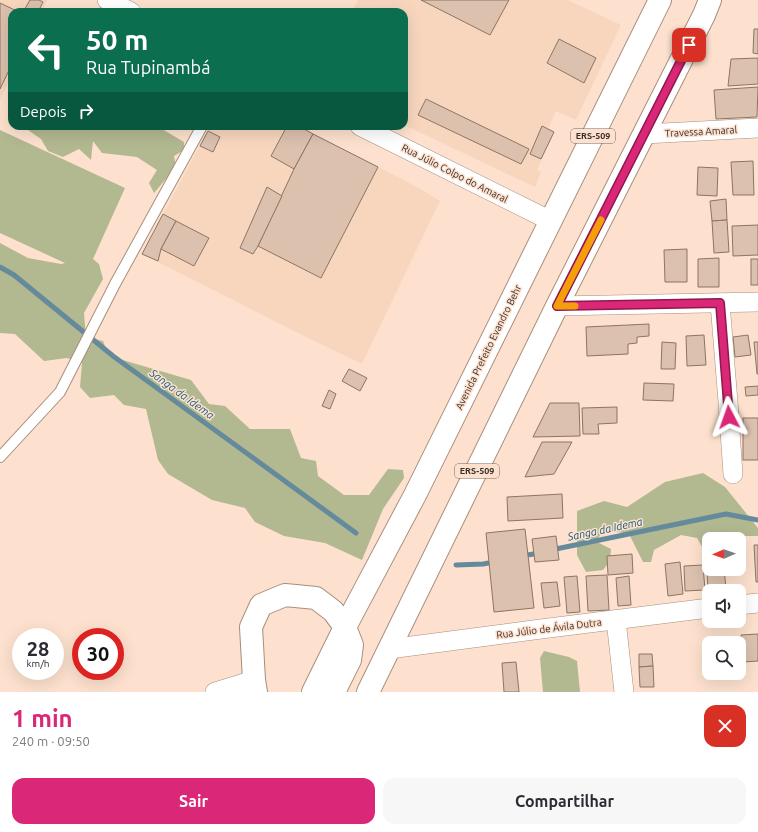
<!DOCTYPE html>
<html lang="pt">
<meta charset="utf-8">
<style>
:root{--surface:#fff;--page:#f7f7f7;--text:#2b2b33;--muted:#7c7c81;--accent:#db2777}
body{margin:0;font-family:Ubuntu,sans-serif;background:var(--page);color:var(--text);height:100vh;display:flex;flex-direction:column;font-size:15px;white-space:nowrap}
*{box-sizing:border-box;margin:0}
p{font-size:13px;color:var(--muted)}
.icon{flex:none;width:22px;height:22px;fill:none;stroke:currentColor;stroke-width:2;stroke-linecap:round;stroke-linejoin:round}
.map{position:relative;height:692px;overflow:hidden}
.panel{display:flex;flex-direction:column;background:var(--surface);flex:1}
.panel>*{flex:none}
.hud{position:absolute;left:8px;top:8px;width:400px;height:122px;border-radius:12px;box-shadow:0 4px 16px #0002;background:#0b6e4f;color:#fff;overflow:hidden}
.needle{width:26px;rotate:268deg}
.fabs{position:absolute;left:702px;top:532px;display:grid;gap:8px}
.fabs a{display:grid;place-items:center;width:44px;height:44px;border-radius:8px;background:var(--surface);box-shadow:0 4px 16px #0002;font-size:20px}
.speed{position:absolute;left:12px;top:628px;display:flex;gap:8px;font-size:20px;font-weight:700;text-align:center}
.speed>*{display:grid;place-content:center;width:52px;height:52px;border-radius:50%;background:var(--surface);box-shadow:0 4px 16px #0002;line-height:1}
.speed small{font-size:10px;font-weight:400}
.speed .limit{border:6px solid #d22;background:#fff;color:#111}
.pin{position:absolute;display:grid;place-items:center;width:34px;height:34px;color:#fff;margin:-17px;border-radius:8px;box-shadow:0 2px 6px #0006}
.me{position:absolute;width:44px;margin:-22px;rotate:356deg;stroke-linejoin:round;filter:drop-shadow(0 0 3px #0008)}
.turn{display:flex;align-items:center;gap:14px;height:84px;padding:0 12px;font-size:18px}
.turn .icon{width:52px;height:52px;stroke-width:2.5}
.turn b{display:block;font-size:28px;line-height:34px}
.then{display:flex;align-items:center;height:38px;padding:0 12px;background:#0003;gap:8px;font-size:15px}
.round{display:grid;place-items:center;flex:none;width:42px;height:42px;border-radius:12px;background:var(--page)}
.headline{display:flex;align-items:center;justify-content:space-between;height:68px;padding:0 12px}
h1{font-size:24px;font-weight:600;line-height:30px;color:var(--accent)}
.action{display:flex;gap:8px;margin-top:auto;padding:8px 12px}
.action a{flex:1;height:46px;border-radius:12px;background:var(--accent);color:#fff;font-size:16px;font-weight:600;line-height:46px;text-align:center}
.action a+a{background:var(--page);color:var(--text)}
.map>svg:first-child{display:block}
.built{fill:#f8d6be}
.green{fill:#b2b890}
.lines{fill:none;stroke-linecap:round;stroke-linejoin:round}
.stream{stroke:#648a9c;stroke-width:5}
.building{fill:#dbc1ae;stroke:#8d7563}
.service-casing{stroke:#a88e7c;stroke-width:12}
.minor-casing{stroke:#a88e7c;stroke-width:20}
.trunk-casing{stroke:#a88e7c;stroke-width:24}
.service{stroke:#fff;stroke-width:10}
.minor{stroke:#fff;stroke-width:19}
.trunk{stroke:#fff;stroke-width:22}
.route-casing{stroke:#8e194d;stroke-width:10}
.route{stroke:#db2777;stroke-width:7}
.slow{stroke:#f59e0b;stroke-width:7}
.labels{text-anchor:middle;stroke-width:3;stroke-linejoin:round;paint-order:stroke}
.shield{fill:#fde1ce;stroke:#746459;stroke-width:1}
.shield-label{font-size:9px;font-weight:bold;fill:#392e27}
.street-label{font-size:10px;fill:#392e27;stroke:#fde1ce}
.water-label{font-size:11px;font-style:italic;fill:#125d7b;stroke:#fde1ce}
</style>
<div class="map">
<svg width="758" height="692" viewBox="0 0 758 692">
<rect width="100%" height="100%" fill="#fde1ce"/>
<!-- built -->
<g class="built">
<path d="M0,0H47L42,12H12V74L0,100Z"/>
<path d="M358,0H568L621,25L576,120L556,111L548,129L554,132L537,170L541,172L535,187L404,125V12H352Z"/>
<path d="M210,126H299L419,188L440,201L362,364L306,337L142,254Z"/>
</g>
<!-- green -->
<g class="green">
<path d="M22,126H157L184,142V150L174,156L176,167L154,193L149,183L157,170L137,157L102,153L93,141L91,160L79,149L63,157L48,151L41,139Z"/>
<path d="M0,130L125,188L93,259L99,264L103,279L84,313L86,337L103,341L109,356L191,380L209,404L225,406L250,429H290L301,458L316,461L318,476L344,495H369L388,469L403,470L404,478L383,509L362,560L325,543L284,536L255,522L245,508L212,500L168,474L158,460L146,409L124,405L114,395L90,398L80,387L82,363L67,358L44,361L15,334L0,333V243L28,258L61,264L65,263L0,233Z"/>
<path d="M703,473L725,487L758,528V536H740L736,539H709V554H706L697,538L681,535L654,550L651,562H643L629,534L605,530L595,541L611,549L610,561L603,570L586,572L577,555V511L604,501L627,507L665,482Z"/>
<path d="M544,651L569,657L577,661L580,692H543L540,658Z"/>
</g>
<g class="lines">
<!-- stream -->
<g class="stream">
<path d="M0,267L14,275L113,356L267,468L356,533"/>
<path d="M551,550L726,514L758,520"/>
<path d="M522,556L539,553"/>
<path d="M456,565L483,564L494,562"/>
</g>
</g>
<!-- building -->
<g class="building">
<path d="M30,0H39L43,2L38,12H23Z"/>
<path d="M421,0H509L490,35Z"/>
<path d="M0,3L19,12H12V64L0,89Z"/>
<path d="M754,29H758V54L753,53Z"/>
<path d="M559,39L596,58L584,83L547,63Z"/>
<path d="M758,58V84L728,86L731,59Z"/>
<path d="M758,87L757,117L716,119L714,90Z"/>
<path d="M426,99L529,149L521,164L418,115Z"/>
<path d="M287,126H299L313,134L294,169L271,156Z"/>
<path d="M542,126L554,132L541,159L530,154Z"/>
<path d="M208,131L220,137L213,152L200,146Z"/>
<path d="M313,134L378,167L321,278L258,246L294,169Z"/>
<path d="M753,161L754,195H733L731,162Z"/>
<path d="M698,167L718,168L717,196L697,195Z"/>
<path d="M267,187L282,196L258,246L253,254L240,248Z"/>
<path d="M726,199L727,220L712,221L710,201Z"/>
<path d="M163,214L176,221L161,249L158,261L142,254Z"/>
<path d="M727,220L729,252L714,253L712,221Z"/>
<path d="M176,221L209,238L194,266L161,249Z"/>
<path d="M758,225V255L733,256L732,226Z"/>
<path d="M687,249V282H665L664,250Z"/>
<path d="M719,258V287H698V259Z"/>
<rect x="751" y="259" width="7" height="26"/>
<path d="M649,324V336L637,337V343L628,344V354L587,356L586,327Z"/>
<path d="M704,335L706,365L687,366L686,336Z"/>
<path d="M748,335L751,355L735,357L733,337Z"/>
<path d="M662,342L676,343L675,369H661Z"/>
<path d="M754,342H758V374H757Z"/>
<path d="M349,369L367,378L360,391L342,381Z"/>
<path d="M644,383L674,384L673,401L643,400Z"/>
<path d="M758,386V395L746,396L745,387Z"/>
<path d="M329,390L336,394L330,409L322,406Z"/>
<path d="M550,403H579L580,436L533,437Z"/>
<path d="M617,407V423L598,424L599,434H583L582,408Z"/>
<rect x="743" y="418" width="15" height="42"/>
<path d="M542,442H572L554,474L525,477Z"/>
<path d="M562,494L563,518L508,521L507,497Z"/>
<path d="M525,529L534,608L494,612L486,533Z"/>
<path d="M556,536L559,560L535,562L532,539Z"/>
<path d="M754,545H758V582H756Z"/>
<path d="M632,554L633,573L608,575L607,556Z"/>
<path d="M706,558H709V569H724L726,588L708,589Z"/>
<path d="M680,562L683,594L668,596L665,564Z"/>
<path d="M703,565L705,590L685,591L684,566Z"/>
<path d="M607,575L609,610L588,611L586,576Z"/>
<path d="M577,576L580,612L567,613L564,577Z"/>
<path d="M629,576L631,605L618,606L616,578Z"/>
<path d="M557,582L560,606L544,608L541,583Z"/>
<path d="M758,634V661L743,662L741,635Z"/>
<path d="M639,654H652L653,666L639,667Z"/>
<path d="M516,662L519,692H504L502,663Z"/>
<path d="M653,666L654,687H640L639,667Z"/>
</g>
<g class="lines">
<!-- service casing -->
<g class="service-casing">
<path id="service" d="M0,457L60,392L115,284L202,126"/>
</g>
<!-- minor casing -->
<g class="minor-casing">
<g id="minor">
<path d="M107,0L131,12"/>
<path d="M360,126L551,221"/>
<path d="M644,134L758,128"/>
<path d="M720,303L728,402L733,474"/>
<path d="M557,306L758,302"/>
<path d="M739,605L758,603"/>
<path d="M616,620L624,692"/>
<path d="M389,649L541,629L709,608"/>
<path d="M215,692L254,680"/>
</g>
</g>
<!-- trunk casing -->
<g class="trunk-casing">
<g id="trunk">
<path d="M256,692L254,680L251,627L261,605L285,595L316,598L333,611L345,627L352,645L350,660L334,692"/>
<path d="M313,692L345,627L415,495L660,0"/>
<path d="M368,692L557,306L704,15L710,0"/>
</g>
</g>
<!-- service -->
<use href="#service" class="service"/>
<!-- minor -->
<use href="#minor" class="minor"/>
<!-- trunk -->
<use href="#trunk" class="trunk"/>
</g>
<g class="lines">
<!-- route casing -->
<g class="route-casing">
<path id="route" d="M689,45L557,306L720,303L729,417"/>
</g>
<!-- route -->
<use href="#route" class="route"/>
<!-- slow -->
<path class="slow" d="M575,306H557L601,220"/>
</g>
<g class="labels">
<!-- shield labels -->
<g class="shield">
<rect x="571" y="129" width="44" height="14" rx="3"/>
<rect x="455" y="464" width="44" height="14" rx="3"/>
</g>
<g class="shield-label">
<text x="593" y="139">ERS-509</text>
<text x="477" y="474">ERS-509</text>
</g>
<!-- street labels -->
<g class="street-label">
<text transform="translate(701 131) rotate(-3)" y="4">Travessa Amaral</text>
<text transform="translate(455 173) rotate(27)" y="4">Rua Júlio Colpo do Amaral</text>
<text transform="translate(488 347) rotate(-64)" y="4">Avenida Prefeito Evandro Behr</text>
<text transform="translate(549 628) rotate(-7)" y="4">Rua Júlio de Ávila Dutra</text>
</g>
<!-- water labels -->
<g class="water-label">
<text transform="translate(182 394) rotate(36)" y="4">Sanga da Idema</text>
<text transform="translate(605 529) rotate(-12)" y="4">Sanga da Idema</text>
</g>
</g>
</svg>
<div class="fabs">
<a><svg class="needle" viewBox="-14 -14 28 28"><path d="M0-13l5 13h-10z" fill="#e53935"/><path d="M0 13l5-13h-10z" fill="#7c7c81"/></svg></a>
<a><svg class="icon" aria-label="sound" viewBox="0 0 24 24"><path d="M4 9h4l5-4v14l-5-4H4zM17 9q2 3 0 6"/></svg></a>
<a><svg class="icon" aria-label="search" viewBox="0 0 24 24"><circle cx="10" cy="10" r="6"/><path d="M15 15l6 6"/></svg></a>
</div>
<div class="speed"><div>28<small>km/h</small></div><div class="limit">30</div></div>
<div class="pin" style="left:689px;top:45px;background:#d93025"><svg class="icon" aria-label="arrive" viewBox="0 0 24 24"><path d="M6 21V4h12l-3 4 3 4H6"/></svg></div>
<svg class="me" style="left:729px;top:417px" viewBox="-20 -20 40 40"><path d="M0-17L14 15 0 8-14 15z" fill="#db2777" stroke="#fff" stroke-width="4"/></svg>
<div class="hud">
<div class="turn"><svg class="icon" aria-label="left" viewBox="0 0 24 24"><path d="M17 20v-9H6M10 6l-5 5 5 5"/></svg><div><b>50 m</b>Rua Tupinambá</div></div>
<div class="then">Depois<svg class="icon" aria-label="right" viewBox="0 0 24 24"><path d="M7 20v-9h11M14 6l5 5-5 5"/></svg></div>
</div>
</div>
<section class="panel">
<div class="headline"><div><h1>1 min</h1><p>240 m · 09:50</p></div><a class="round" style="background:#d93025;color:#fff"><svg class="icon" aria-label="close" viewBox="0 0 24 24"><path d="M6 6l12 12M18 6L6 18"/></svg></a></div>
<div class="action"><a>Sair</a><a>Compartilhar</a></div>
</section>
